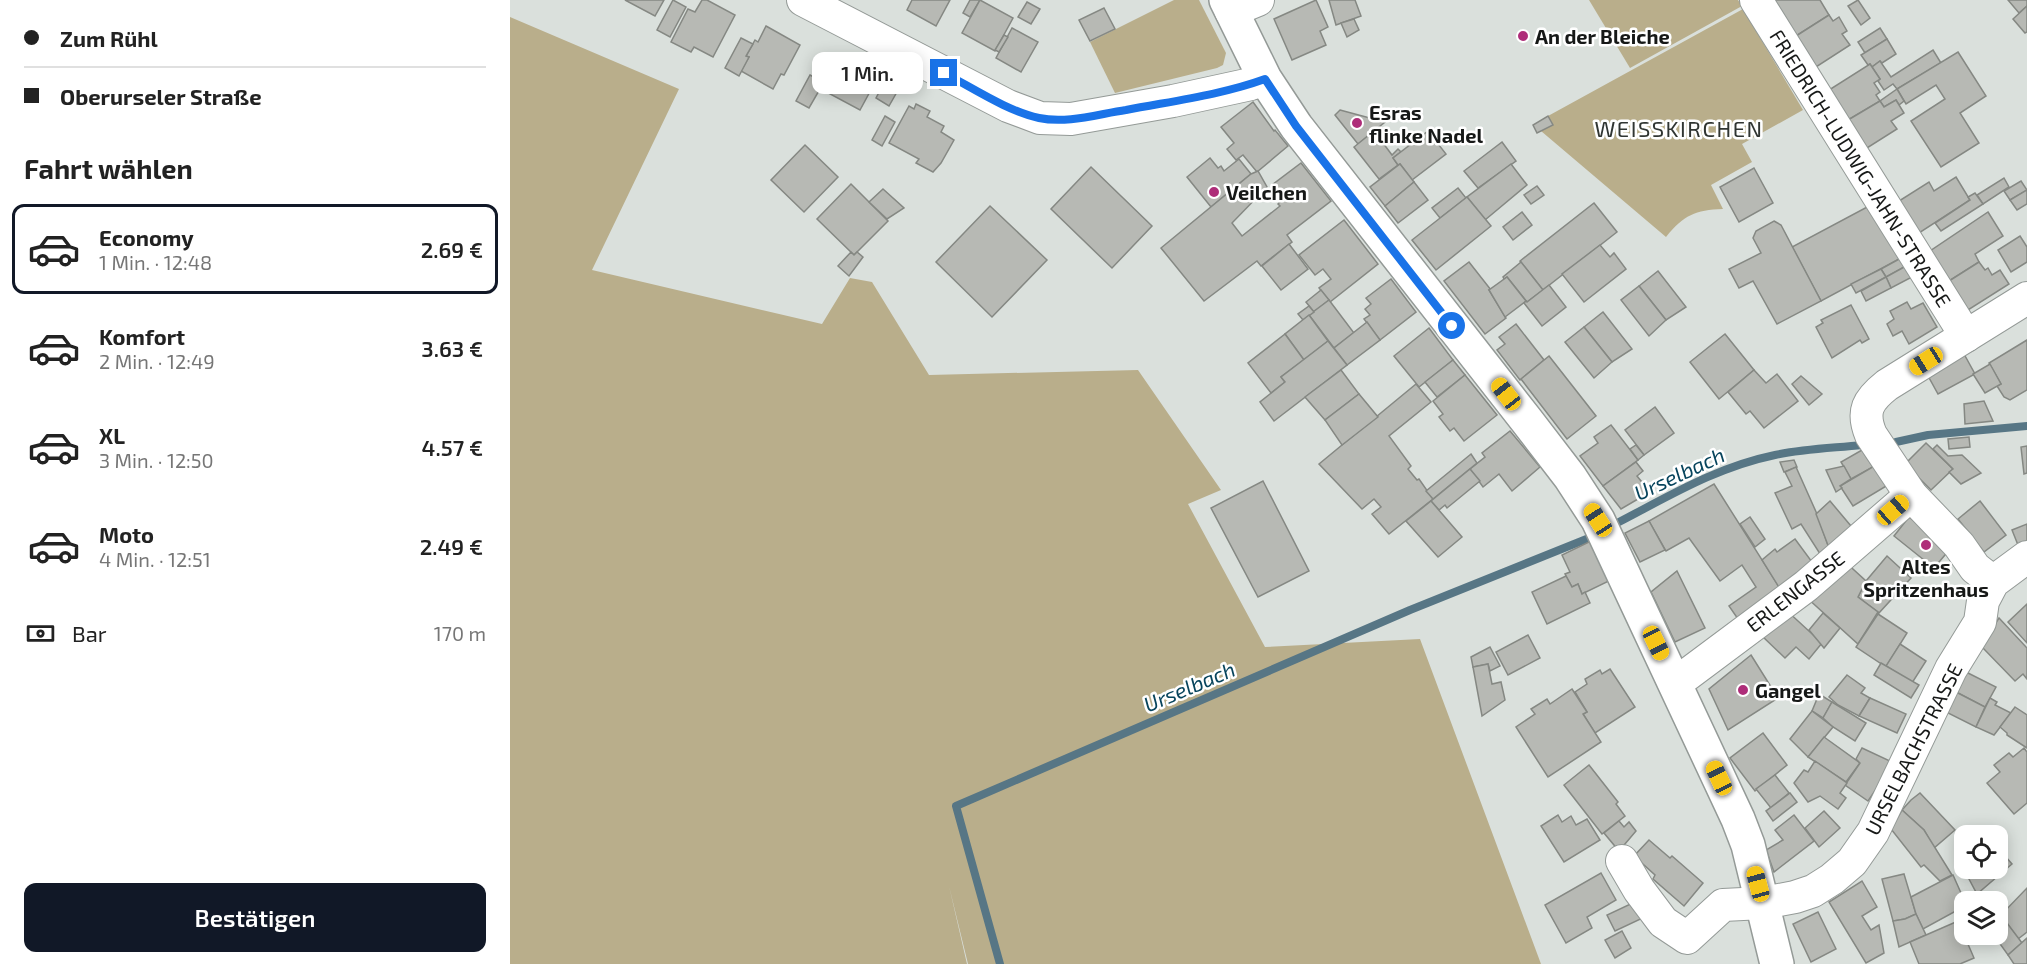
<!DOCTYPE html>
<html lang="de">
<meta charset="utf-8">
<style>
body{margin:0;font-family:"Exo 2",sans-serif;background:#f6f6f6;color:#222;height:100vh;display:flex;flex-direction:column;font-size:22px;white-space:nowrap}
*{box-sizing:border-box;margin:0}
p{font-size:20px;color:#767676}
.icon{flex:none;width:33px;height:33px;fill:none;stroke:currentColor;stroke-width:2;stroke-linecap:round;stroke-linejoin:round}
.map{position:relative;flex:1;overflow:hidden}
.sheet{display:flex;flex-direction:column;background:#fff;width:510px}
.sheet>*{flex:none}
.banner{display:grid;align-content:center;height:132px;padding:0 24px;background:#fff}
.fabs{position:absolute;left:1444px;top:825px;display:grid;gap:12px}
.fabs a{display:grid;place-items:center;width:54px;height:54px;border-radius:12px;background:#fff;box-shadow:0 3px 15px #0003;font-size:30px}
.end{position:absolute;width:27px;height:27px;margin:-14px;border:8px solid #1a73e8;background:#fff;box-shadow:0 0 0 3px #fff}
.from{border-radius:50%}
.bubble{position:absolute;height:42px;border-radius:12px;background:#fff;box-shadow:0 3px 15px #0003;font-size:20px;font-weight:600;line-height:42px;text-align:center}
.car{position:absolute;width:18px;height:36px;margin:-18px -9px;border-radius:8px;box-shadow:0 0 4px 2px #0007;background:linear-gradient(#f5c518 24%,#345 0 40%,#f5c518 0 76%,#345 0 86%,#f5c518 0)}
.banner b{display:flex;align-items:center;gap:21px;height:57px;font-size:22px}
.banner b+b{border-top:2px solid #e0e0e0}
.banner i{width:15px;height:15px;background:#222}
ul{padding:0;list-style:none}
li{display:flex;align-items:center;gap:18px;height:90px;margin:0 12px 9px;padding:0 12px;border:3px solid transparent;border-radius:12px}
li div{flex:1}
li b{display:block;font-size:22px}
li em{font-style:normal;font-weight:600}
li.selected{border-color:#111827}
li>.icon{width:54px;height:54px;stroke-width:1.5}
h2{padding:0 24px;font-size:27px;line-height:72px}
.pay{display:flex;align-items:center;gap:15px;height:66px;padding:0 24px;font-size:22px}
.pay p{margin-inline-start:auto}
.primary-button{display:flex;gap:12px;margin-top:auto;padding:12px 24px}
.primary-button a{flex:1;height:69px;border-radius:12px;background:#111827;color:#fff;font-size:24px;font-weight:600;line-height:69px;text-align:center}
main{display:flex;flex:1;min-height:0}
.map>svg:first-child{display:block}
</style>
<main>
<section class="sheet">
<div class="banner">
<b><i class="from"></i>Zum Rühl</b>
<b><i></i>Oberurseler Straße</b>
</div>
<h2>Fahrt wählen</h2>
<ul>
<li class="selected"><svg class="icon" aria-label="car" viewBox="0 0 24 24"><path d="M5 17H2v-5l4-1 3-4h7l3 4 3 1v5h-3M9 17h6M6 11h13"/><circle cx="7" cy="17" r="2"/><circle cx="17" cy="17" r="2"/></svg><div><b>Economy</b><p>1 Min. · 12:48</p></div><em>2.69 €</em></li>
<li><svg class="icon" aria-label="car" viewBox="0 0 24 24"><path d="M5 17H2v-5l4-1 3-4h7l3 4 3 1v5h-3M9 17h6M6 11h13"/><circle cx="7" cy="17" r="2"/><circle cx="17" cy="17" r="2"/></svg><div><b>Komfort</b><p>2 Min. · 12:49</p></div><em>3.63 €</em></li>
<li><svg class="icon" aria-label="car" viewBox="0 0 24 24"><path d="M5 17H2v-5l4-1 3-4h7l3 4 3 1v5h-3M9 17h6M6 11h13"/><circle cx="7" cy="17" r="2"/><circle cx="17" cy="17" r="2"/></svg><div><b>XL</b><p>3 Min. · 12:50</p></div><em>4.57 €</em></li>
<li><svg class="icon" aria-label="car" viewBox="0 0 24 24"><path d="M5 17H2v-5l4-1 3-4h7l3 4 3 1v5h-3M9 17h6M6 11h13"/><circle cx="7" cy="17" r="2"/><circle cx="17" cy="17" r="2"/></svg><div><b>Moto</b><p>4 Min. · 12:51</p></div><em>2.49 €</em></li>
</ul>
<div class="pay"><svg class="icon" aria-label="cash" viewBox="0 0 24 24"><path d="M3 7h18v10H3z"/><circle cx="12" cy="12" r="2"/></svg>Bar<p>170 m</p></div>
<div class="primary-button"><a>Bestätigen</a></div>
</section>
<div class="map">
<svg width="1517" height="964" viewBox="0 0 1517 964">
<rect width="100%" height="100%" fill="#dae0dc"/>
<!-- green -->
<g fill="#b9ae8b">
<polygon points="664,0 689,0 716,53 713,65 707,68 605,93 580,42"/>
<polygon points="1079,0 1228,0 1232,6 1120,68"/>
<path d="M1233 9 1293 110 1232 144 1242 162 1201 185 1213 209C1185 210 1174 215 1156 237L1031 131 1043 125 1038 116Z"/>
<polygon points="0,17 169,89 82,270 312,324 340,278 362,282 419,375 628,370 711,490 678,504 755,647 910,639 1031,964 458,964 439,886 457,964 0,964"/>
</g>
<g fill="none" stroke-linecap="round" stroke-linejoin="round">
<!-- stream -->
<g stroke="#577685" stroke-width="8">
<polyline points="1386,442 1418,435 1517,426"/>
<path d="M1109 522C1161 495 1207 467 1265 455 1293 449 1324 448 1352 445"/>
<polyline points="490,964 446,806 900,610 1079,538"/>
</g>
</g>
<!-- building -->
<g fill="#b7b9b4" stroke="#858883" stroke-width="1.5">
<polygon points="115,0 154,0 145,16"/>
<polygon points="163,0 176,7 160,37 147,30"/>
<polygon points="192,0 197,0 225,15 203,57 184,47 181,52 161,42 178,9 185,12"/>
<polygon points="402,0 440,0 426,26 397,10"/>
<polygon points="460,0 470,0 460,17 453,13"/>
<polygon points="470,0 503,18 485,51 452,33"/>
<polygon points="806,0 818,27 810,31 816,45 782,60 764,19"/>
<polygon points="819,0 845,0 851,16 826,25"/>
<polygon points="1263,0 1310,0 1319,15 1286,36"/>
<polygon points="1348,0 1360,18 1351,25 1338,6"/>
<polygon points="1498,0 1517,0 1517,6 1509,13"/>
<polygon points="517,2 530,9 521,24 508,17"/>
<polygon points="1517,6 1517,32 1515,33 1503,19"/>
<polygon points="594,8 605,29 580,41 569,20"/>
<polygon points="1319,15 1323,21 1329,17 1337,31 1332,34 1340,45 1306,67 1286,36"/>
<polygon points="844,19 849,30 837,37 831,23"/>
<polygon points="256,26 290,45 274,75 271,74 263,89 231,71 239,57 236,56 245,40 248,42"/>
<polygon points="502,28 528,42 511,72 486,58"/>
<polygon points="1370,28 1377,39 1355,53 1348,42"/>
<polygon points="494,35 498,37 489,52 485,50"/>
<polygon points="231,38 243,44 236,56 239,57 229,76 215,68"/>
<polygon points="1377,39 1386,54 1372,63 1370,61 1362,67 1360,64 1358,65 1351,55"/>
<polygon points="1423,50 1431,63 1387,89 1383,84 1374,90 1368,81 1370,79 1362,67 1370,61 1381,77"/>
<polygon points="1448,52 1476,96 1450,113 1469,143 1431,167 1401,121 1435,99 1426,85 1396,104 1387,89"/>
<polygon points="322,59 353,76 351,80 363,86 350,110 307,87"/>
<polygon points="1360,64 1370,79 1364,83 1370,92 1366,95 1370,101 1338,120 1319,90"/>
<polygon points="382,68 396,76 379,106 366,98"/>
<polygon points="300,75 311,81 307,87 310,89 299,108 286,101"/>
<polygon points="1387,89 1394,101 1389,105 1386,100 1374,107 1370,101"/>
<polygon points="1386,100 1394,113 1381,121 1387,129 1357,148 1338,120 1370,101 1374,107"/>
<polygon points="743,102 764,131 765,130 778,146 747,172 733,155 726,160 717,149 724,143 711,127"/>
<polygon points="406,104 420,111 417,117 434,126 431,132 444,140 431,163 423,172 406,163 409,159 379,143 399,106 404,109"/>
<polygon points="830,110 875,122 848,144 825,115"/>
<polygon points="375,116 385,122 372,146 362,140"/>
<polygon points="1038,116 1043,125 1027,133 1023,125"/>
<polygon points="864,131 882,155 888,149 891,152 883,158 888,165 869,179 844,147"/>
<polygon points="918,131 936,154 902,180 890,164 888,165 883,158"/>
<polygon points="992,142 1006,161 968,188 954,171"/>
<polygon points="295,145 328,177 294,212 261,180"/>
<polygon points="700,158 708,168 711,166 714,171 729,159 741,174 701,207 677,177"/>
<polygon points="791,163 821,201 777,235 782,242 751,266 747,261 694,301 651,248 741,174 748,171 757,187 722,223 732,236 770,206 768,204 773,199 762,185"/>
<polygon points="890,164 904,182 875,206 860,187"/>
<polygon points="1001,164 1017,185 975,220 957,197"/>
<polygon points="581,167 642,226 602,268 541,209"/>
<polygon points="1244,168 1263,203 1229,222 1210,187"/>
<polygon points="1446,177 1460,200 1409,233 1389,201 1419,182 1424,191"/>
<polygon points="1494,178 1499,187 1473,204 1467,195"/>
<polygon points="1511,181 1517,190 1500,200 1494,191"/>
<polygon points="904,182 918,200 888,223 875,206"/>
<polygon points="341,184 378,221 344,255 307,219"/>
<polygon points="1027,186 1034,195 1021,204 1014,195"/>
<polygon points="948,188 956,198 930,218 922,208"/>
<polygon points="373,189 394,208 377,219 359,202"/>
<polygon points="1517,190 1517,204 1507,210 1500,200"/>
<polygon points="1465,193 1473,204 1431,231 1425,223 1460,200 1458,197"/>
<polygon points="957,197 981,226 926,270 902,240"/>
<polygon points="1084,203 1107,232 1033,290 1010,261"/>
<polygon points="480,206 537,260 482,317 426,262"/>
<polygon points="1359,206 1391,258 1311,301 1282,247"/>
<polygon points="1012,212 1022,225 1003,240 993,227"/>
<polygon points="1478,212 1493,236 1465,254 1469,262 1439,281 1420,251"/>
<polygon points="834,220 868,264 820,302 809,288 821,279 813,269 805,275 789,255"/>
<polygon points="1264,221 1271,225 1311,301 1267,324 1243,281 1229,288 1219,269 1251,253 1243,238 1246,231"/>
<polygon points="1510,236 1517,247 1517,262 1501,272 1488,250"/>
<polygon points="779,244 798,269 771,290 752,266"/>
<polygon points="1090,245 1100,257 1104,253 1116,269 1074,302 1052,274"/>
<polygon points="341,252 344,255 347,252 353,257 339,276 328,266"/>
<polygon points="1391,258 1396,266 1376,277 1371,269"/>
<polygon points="959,262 981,290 979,290 996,318 975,334 934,281"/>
<polygon points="1011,262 1033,290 1017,302 997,277 994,279 993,277"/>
<polygon points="1469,262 1475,270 1478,268 1482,275 1490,270 1499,284 1458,310 1439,281"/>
<polygon points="1396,266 1402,277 1381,288 1376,277"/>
<polygon points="1371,269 1376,277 1346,293 1341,284"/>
<polygon points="1148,271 1176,307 1156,320 1129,286"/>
<polygon points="997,277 1016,301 995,317 979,290"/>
<polygon points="1376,277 1381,288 1356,301 1351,291"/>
<polygon points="881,279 906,312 870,340 854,319 860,315 855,309 861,304 856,298"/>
<polygon points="1039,285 1056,307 1032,326 1014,303 1016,301 1017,302"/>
<polygon points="1129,286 1156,320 1139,336 1111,300"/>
<polygon points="811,290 819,300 804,312 796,302"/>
<polygon points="819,300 844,333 824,348 799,315"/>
<polygon points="1397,302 1401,309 1413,303 1427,327 1399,344 1392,331 1383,336 1377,324 1384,319 1380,311"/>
<polygon points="1341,305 1359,339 1352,343 1350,340 1322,358 1306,327 1313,323 1311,320"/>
<polygon points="799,306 804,312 793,320 788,314"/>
<polygon points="1093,312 1122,349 1102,362 1074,327"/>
<polygon points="799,315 818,341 794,360 775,334"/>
<polygon points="857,322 870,340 837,365 824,348"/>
<polygon points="1006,324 1034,360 1010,380 987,350 995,344 989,337"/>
<polygon points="1074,327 1102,362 1084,378 1055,342"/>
<polygon points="919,328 943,360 909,387 884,356"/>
<polygon points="775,334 794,360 771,377 775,382 761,393 738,363"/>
<polygon points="1215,334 1244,370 1209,399 1180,362"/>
<polygon points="1517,340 1517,390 1500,400 1494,397 1487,386 1491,384 1479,363"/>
<polygon points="818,341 837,365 764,421 750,402 775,382 771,377"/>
<polygon points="1454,354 1465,374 1428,394 1417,374"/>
<polygon points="1039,356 1086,416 1057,439 1011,379"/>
<polygon points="943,360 955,375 927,397 915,382"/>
<polygon points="1480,364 1491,384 1475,393 1463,374"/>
<polygon points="831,370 849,394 815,420 795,397"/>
<polygon points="1244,370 1256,383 1267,374 1288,401 1254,428 1240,411 1236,414 1218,392"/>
<polygon points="955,375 987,415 954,441 944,428 940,431 929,417 933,414 923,401"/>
<polygon points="1291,376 1312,394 1299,405 1282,384"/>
<polygon points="906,384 921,402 879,436 901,466 898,469 907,480 909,479 923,499 879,534 862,514 871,507 864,499 852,509 809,464"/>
<polygon points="849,394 868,417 832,445 815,420"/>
<polygon points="1474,401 1483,421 1455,424 1454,404"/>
<polygon points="1145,407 1164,433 1134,455 1115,430"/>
<polygon points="1101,425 1128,460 1093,486 1070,456 1088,443 1084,437"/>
<polygon points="1000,431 1030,467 1002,491 989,474 973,487 960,469 975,457 972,453"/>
<polygon points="1459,437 1460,447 1439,449 1438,439"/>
<polygon points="1416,443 1443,469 1421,490 1395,464"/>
<polygon points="1126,445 1134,455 1128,460 1120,449"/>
<polygon points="1427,445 1438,456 1452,455 1471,473 1451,484 1439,472 1443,469 1423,449"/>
<polygon points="1517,446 1517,473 1514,474 1511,447"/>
<polygon points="1352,450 1363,467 1341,479 1331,462"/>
<polygon points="961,454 967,463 923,499 916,491"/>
<polygon points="1284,460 1287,467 1274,472 1270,462"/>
<polygon points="1126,462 1133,471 1127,476 1140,492 1111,509 1093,486"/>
<polygon points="1366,465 1378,485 1343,506 1330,486"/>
<polygon points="1334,466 1341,479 1330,486 1332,488 1326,492 1316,470"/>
<polygon points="1286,467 1307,514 1320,551 1312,557 1291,524 1282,529 1265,493 1282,486 1275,472"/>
<polygon points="960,469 970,481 937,508 935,505 929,510 921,501"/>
<polygon points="753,481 799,571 748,597 701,508"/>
<polygon points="1204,484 1271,590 1230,622 1219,606 1246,587 1232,565 1210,581 1179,538 1156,551 1139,521"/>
<polygon points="921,501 952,537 928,557 896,521"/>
<polygon points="1320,501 1346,532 1321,553 1306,514"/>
<polygon points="1470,501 1496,535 1474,552 1448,519"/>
<polygon points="1240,517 1255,539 1245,547 1230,524"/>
<polygon points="1399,517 1440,549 1424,568 1384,536"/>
<polygon points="1139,521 1155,550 1130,562 1115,533"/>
<polygon points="1517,524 1517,541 1508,545 1502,530"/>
<polygon points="1085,539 1103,579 1072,594 1068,584 1062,587 1055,574 1060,572 1052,555"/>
<polygon points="1285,539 1305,566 1272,592 1252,560 1265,549 1267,552"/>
<polygon points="1377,556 1401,578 1368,614 1368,612 1348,597 1356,581"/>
<polygon points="1332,559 1356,581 1348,597 1368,612 1348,644 1296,597"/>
<polygon points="1167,571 1195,628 1165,642 1141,592"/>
<polygon points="1056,576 1062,587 1068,584 1072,594 1075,592 1080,603 1037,624 1022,592"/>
<polygon points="1517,604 1517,643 1498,622"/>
<polygon points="1276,610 1312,643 1299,659 1286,647 1275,658 1252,636"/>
<polygon points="1313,613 1330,628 1314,648 1299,630"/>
<polygon points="1368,614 1397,633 1376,667 1346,647"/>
<polygon points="1489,618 1517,648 1517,679 1513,674 1505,681 1471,646"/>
<polygon points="1018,635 1030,658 998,675 986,652"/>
<polygon points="1390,644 1416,661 1402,683 1376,666"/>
<polygon points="980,647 990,666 980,671 978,664 963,667 961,657"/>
<polygon points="1241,655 1268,698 1218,730 1199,689"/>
<polygon points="1371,663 1409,685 1401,698 1364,675"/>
<polygon points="978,664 982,684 991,682 995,700 972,716 963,667"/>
<polygon points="1100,669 1125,707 1085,733 1073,714 1077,712 1065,692 1077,684 1075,679 1090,670 1092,674"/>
<polygon points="1456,672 1486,687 1475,707 1446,692"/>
<polygon points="1337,675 1355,688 1351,693 1360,698 1349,716 1328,705 1319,697"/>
<polygon points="1062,689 1077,712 1073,714 1091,742 1038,777 1006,727 1025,714 1021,709 1037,699 1040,704"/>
<polygon points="1446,692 1475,707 1466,727 1436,712"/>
<polygon points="1309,694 1322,702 1313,718 1302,711"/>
<polygon points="1360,698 1396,714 1387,733 1349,716"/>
<polygon points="1480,698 1487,702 1485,705 1501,713 1484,735 1466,727"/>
<polygon points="1322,702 1356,723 1345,741 1323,727 1313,718"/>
<polygon points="1505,707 1517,715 1517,748 1497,735 1497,733 1490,727"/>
<polygon points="1302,711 1323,727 1298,757 1280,739"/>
<polygon points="1253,733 1277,765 1245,791 1220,758"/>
<polygon points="1314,737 1350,763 1336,782 1298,757"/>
<polygon points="1352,748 1380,761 1369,785 1358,801 1335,785 1350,763 1346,759"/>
<polygon points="1514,748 1517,752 1517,803 1504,814 1477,783 1490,772 1484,765 1499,753 1503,757"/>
<polygon points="1305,761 1337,783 1330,793 1336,798 1328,809 1310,796 1298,802 1284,783 1294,770 1298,772"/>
<polygon points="1079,765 1108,802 1106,804 1115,816 1092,834 1054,785"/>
<polygon points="1265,775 1279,793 1261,808 1246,789"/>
<polygon points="1280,793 1287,802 1263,821 1256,811"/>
<polygon points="1410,793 1445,830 1424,848 1414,830 1392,810 1401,800"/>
<polygon points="1392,810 1414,830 1442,875 1430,881 1414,865 1411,867 1381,829"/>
<polygon points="1314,811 1330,828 1309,847 1295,828"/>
<polygon points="1048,815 1052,822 1061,816 1066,825 1077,819 1090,840 1054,862 1031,826"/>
<polygon points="1284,815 1304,841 1264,872 1256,850 1273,840 1265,830"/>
<polygon points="1109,821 1114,827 1119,822 1126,831 1109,851 1094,833"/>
<polygon points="1139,840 1160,858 1162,856 1193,883 1174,906 1143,879 1145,875 1124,856"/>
<polygon points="1488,848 1502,864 1467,894 1451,864 1455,861 1455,868 1488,868"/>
<polygon points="1091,873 1106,900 1077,917 1082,928 1056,943 1035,905"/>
<polygon points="1394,874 1406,914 1395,919 1383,921 1372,879"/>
<polygon points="1443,875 1455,902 1455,906 1413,929 1406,914 1401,897"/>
<polygon points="1352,881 1367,907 1352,916 1361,930 1369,925 1374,953 1356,963 1319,902"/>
<polygon points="1517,888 1517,932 1508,939 1491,915"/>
<polygon points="1129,900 1137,916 1105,931 1097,915"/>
<polygon points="1308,912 1326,949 1301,962 1283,924"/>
<polygon points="1406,914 1416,935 1389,947 1383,921 1395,919"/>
<polygon points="1491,915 1512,943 1498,955 1483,934 1488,934 1488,919"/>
<polygon points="1448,921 1464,958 1450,964 1409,964 1400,942"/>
<polygon points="1112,931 1121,948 1105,958 1095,940"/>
<polygon points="1517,938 1517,964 1504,964 1498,955"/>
</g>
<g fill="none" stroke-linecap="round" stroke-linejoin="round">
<defs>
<g id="street">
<polyline points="293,0 498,106 530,118 561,119 663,101 741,84 755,79"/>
<polyline points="1246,0 1456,336"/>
<polyline points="721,11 748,0"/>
<path d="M1483 582 1465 568 1449 545 1401 495 1361 435C1351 411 1358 400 1377 385L1517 298"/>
<polyline points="1166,683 1296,586 1401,495"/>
<polyline points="1112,861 1129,890 1153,922 1177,938 1213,905 1253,903 1285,897 1303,891 1322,879 1342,862 1363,832 1441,669 1470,622 1473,601 1483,582 1517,557"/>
</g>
<polyline id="secondary" points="716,0 755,79 786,126 1017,421 1060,477 1088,520 1228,819 1238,845 1267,964"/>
</defs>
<!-- street casing -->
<use href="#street" stroke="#949a97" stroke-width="34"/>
<!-- secondary casing -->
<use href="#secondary" stroke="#949a97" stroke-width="36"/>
<!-- street -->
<use href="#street" stroke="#fff" stroke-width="32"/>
<!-- secondary -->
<use href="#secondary" stroke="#fff" stroke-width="33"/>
</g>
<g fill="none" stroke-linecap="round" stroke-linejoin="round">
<!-- route -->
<path stroke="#1a73e8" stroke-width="8" d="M434 73C463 88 497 111 529 118 557 124 588 114 616 110 662 101 711 95 755 79L786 126 942 326"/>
</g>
<!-- markers -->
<g fill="#ae2d79" stroke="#fff" stroke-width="2">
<circle cx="1013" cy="36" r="6"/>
<circle cx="847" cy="123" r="6"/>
<circle cx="704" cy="192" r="6"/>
<circle cx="1416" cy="545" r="6"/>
<circle cx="1233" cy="690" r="6"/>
</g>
<g text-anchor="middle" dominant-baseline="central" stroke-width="5" stroke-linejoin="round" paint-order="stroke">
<!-- poi labels -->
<g font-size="20" font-weight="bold" fill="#161817" stroke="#fff" text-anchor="start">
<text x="1025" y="36">An der Bleiche</text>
<text x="859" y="112">Esras<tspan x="859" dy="23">flinke Nadel</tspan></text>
<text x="716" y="192">Veilchen</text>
<text x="1416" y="566" text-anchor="middle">Altes<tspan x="1416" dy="23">Spritzenhaus</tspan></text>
<text x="1245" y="690">Gangel</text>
</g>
<!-- street labels -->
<g font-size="20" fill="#161817" stroke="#fff">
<text transform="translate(1351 168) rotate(58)">FRIEDRICH-LUDWIG-JAHN-STRASSE</text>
<text transform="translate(1285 591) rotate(-38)">ERLENGASSE</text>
<text transform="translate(1403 749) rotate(-63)">URSELBACHSTRASSE</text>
</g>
<!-- water labels -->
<g font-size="21" font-style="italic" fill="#07445c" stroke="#fff">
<text transform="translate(1169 473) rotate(-25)">Urselbach</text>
<text transform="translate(679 686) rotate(-23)">Urselbach</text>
</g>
<!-- quarter labels -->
<g font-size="22" letter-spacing="1.5" fill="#303532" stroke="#fff">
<text x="1169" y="128">WEISSKIRCHEN</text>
</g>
</g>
</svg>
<div class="fabs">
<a><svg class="icon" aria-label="locate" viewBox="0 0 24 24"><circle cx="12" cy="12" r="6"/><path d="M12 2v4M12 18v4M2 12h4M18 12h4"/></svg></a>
<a><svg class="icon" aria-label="layers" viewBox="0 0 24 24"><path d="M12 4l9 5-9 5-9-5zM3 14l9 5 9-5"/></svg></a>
</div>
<i class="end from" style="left:942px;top:326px"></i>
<i class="end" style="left:434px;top:73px"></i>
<div class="bubble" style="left:302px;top:52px;width:111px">1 Min.</div>
<i class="car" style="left:1416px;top:361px;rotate:238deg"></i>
<i class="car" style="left:996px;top:394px;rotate:322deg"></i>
<i class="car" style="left:1383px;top:510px;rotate:49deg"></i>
<i class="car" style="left:1088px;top:520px;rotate:327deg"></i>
<i class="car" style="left:1146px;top:643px;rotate:154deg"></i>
<i class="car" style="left:1209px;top:778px;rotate:335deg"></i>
<i class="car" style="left:1248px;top:884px;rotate:345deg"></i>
</div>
</main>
